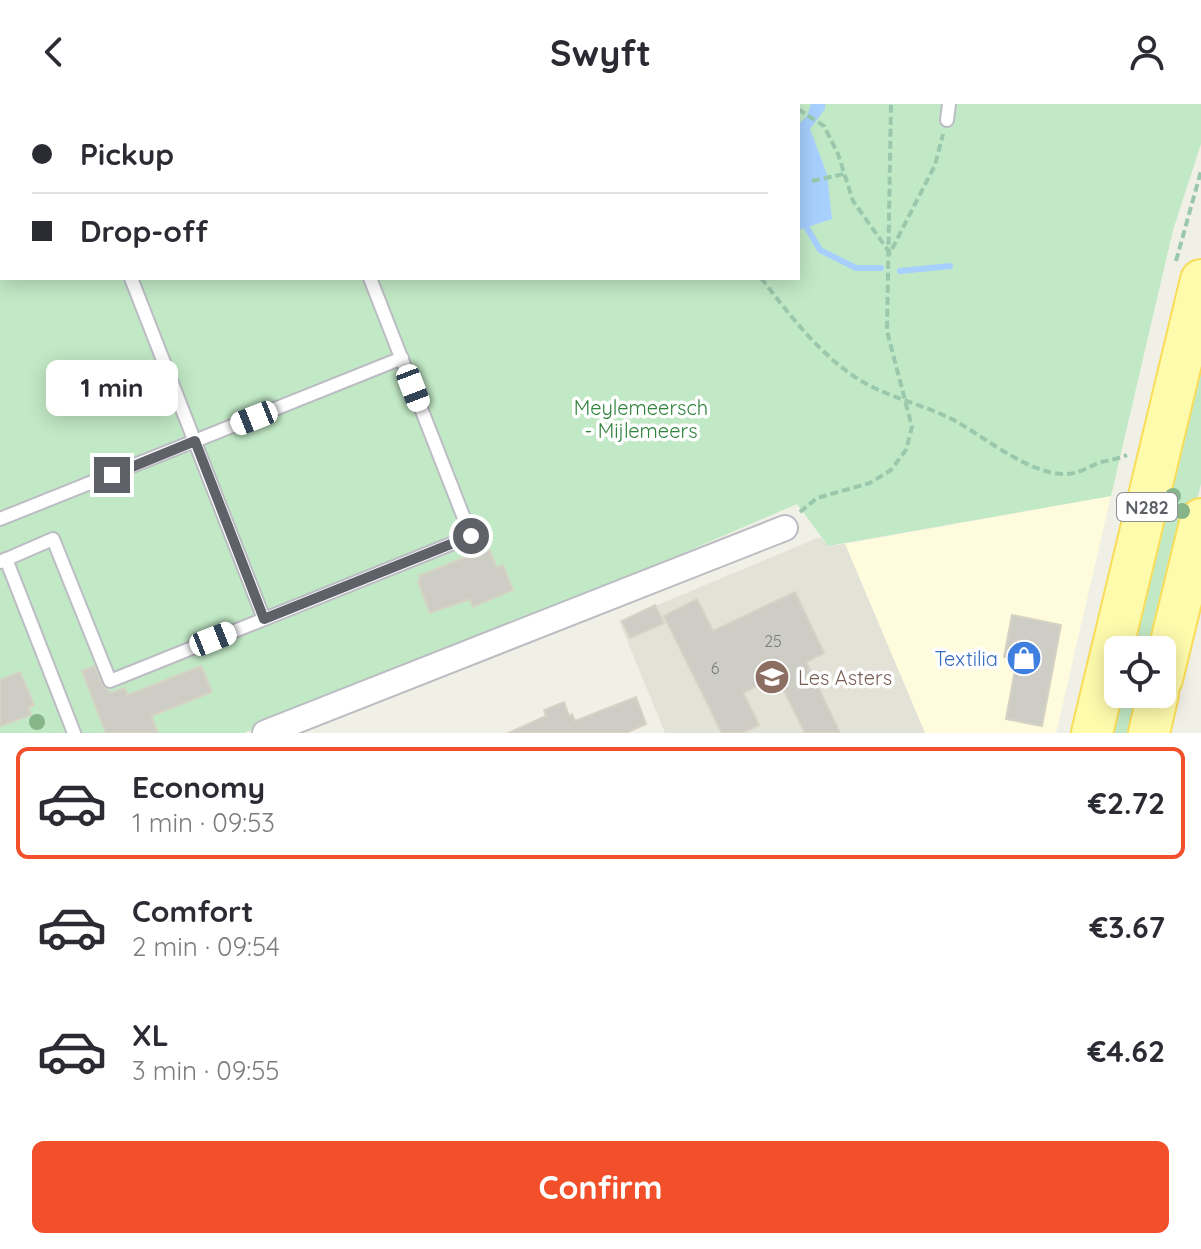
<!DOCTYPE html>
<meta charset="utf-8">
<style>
body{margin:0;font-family:Quicksand,sans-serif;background:#f2f2f3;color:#2b2b33;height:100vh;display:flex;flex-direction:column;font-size:30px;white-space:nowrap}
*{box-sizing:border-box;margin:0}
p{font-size:26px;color:#7c7c81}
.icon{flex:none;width:44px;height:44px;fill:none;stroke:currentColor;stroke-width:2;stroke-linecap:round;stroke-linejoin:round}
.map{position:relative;height:629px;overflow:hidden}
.sheet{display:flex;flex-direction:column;background:#fff;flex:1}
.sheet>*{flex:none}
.guide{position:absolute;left:0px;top:0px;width:800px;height:176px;box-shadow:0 4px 20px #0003;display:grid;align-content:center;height:176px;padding:0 32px;background:#fff}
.buttons{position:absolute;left:1104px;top:532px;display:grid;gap:16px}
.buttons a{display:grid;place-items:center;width:72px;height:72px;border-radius:12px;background:#fff;box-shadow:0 4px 20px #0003;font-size:40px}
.end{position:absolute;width:36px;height:36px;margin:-18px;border:10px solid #5e6168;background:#fff;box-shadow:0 0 0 4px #fff}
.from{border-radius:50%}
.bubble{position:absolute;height:56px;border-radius:12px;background:#fff;box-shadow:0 4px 20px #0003;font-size:26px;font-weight:800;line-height:56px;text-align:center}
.car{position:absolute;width:24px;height:48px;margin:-24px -12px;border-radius:10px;box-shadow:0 0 6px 2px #0007;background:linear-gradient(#fff 24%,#345 0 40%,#fff 0 76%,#345 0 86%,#fff 0)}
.guide b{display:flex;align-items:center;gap:28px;height:76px;font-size:30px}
.guide b+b{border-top:2px solid #e1e1e2}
.guide i{width:20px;height:20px;background:#2b2b33}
ul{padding:14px 0 0;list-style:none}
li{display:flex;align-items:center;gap:24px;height:112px;margin:0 16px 12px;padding:0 16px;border:4px solid transparent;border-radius:12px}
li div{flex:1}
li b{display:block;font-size:30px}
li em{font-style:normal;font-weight:800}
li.current{border-color:#f2502b}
li>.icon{width:72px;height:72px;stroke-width:1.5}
.cta{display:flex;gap:16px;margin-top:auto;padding:16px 32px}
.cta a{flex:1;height:92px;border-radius:12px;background:#f2502b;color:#fff;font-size:32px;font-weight:800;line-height:92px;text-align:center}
header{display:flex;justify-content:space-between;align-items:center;height:104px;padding:0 32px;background:#fff;font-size:36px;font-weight:800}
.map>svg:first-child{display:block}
</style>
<header><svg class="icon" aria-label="back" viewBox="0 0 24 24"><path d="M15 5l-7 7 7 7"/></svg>Swyft<svg class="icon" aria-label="person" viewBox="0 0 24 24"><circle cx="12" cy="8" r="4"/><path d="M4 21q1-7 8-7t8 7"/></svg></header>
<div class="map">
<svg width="1201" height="629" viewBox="0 0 1201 629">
<rect width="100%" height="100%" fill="#f1f0e7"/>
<!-- commercial -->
<polygon fill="#fffbdd" points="1111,392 1056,629 925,629 845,440"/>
<!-- education -->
<polygon fill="#e3e2d7" points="820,433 829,442 845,440 925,629 665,629 619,517"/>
<!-- green -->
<g fill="#c2e9c6" fill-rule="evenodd">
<path d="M0 0H1201V40L1173 126 1111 392 828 442 797 400 561 502 244 629H0ZM2 2H798V174H2Z"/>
<polygon points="1201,220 1201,380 1161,546 1124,546"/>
<polygon points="1118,590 1151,590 1141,629 1104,629"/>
</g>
<!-- water -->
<polygon fill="#a8d0ff" points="811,0 825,0 825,5 810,25 827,70 832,115 798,126 798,21 807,12"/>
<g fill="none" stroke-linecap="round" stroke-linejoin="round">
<!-- stream -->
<g stroke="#a8d0ff" stroke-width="6">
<polyline points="616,0 616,2"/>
<polyline points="807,124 820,146 856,164 881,164"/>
<polyline points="900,167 950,162"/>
</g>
</g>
<!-- building -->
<g fill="#cecdc5" stroke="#d6d2c4" stroke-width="2">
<polygon points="487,441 497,464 503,461 513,486 473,503 470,495 430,509 418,477 421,476 419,472 471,451 470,448"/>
<polygon points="795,488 824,549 806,558 840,629 805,629 777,572 743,589 759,621 742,629 722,629 664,512 697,495 713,527"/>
<polygon points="655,501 664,519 630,534 622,517"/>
<polygon points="1012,511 1061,521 1042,622 1006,615 1017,555 1004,553"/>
<polygon points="94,562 102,580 110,589 125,584 128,591 201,562 212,588 151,612 158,629 106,629 82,567"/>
<polygon points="20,568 34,601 28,604 31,611 0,622 0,576"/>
<polygon points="636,593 646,620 626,629 508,629 546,612 544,606 564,598 569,612 572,610 575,617"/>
</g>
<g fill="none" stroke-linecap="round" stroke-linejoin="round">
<defs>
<g id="lane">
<polyline points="63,0 64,2"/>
<polyline points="302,0 303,2"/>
<polyline points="947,16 949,0"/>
<polyline points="131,174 264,515"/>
<polyline points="0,415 402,254"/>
<polyline points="6,455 74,629"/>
<polyline points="0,458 53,435 110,577 471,432 370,174"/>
</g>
<polyline id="street" points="265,629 785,424"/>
<g id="primary">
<polyline points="1162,575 1201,415"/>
<polyline points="1092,629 1201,176"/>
<polyline points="1149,629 1158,590"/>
</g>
</defs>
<!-- lane casing -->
<use href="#lane" stroke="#bbbdc3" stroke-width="16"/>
<!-- street casing -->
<use href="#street" stroke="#bbbdc3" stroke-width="28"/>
<!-- primary casing -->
<use href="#primary" stroke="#f9dd58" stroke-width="44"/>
<!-- path -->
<g stroke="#9ac8ac" stroke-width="4" stroke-dasharray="8 4" stroke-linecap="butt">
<polyline points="631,0 632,2"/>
<polyline points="643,0 647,2"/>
<polyline points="790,0 793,2"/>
<polyline points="696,2 735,0"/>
<polyline points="798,5 824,22 838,50 853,97 890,149 935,61 943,30"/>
<polyline points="812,77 844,70"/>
<polyline points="1176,157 1201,67"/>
<path d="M761 174C790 211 818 249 858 275 890 295 928 301 959 319 988 336 1029 369 1063 370 1076 371 1087 364 1098 359 1108 356 1118 355 1127 351"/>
<polyline points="800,408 817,394 870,379 891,366 906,346 912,323 887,227 891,0"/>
</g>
<!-- lane -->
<use href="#lane" stroke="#fff" stroke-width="12"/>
<!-- street -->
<use href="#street" stroke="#fff" stroke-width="24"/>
<!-- primary -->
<use href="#primary" stroke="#fffbad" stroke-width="40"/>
</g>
<!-- trees -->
<g fill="#87b58a">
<circle cx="1173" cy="392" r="8"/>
<circle cx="1182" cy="407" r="8"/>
<circle cx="37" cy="618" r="8"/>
</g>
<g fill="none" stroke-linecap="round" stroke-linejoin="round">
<!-- route -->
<polyline stroke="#5e6168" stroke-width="10" points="112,371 195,337 264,515 471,432"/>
</g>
<!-- icons -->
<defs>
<symbol id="shop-disc" viewBox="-11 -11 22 22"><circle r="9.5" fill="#3f7fe0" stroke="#fff"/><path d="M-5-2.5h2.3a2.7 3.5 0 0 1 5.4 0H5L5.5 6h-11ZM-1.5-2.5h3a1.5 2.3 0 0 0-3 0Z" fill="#fff"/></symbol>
<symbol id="school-disc" viewBox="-11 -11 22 22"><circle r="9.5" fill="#8d6e63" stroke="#fff"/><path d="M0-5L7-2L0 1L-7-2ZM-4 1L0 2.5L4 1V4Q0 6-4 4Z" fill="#fff"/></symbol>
</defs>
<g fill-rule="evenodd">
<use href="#shop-disc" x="1004" y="534" width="40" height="40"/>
<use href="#school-disc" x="752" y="553" width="40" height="40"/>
</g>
<g text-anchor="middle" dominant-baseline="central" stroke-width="7" stroke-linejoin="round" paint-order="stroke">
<!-- number labels -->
<g font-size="16" fill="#7a7c7f">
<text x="773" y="537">25</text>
<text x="715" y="564">6</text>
</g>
<!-- shield labels -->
<rect fill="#fff" stroke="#8e9095" stroke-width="2" x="1117" y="389" width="60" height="28" rx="6"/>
<g font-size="18" font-weight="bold" fill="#5e6168">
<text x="1147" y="403">N282</text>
</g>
<!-- park labels -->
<g font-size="20" fill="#30843d" stroke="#fff">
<text x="641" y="303">Meylemeersch<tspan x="641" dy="23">- Mijlemeers</tspan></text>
</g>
<!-- shop labels -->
<g font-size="20" fill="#366cbe" stroke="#fff" text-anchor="end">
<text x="998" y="554">Textilia</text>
</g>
<!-- education labels -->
<g font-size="20" fill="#785e54" stroke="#fff" text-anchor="start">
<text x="798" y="573">Les Asters</text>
</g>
</g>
</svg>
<div class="buttons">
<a><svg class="icon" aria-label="locate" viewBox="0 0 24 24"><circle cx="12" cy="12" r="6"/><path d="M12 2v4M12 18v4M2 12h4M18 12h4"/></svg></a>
</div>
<i class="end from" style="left:471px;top:432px"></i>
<i class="end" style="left:112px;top:371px"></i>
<div class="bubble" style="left:46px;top:256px;width:132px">1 min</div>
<i class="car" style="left:413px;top:284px;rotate:159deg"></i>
<i class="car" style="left:254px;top:314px;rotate:248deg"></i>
<i class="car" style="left:213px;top:535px;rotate:68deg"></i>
<div class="guide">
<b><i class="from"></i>Pickup</b>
<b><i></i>Drop-off</b>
</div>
</div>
<section class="sheet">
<ul>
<li class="current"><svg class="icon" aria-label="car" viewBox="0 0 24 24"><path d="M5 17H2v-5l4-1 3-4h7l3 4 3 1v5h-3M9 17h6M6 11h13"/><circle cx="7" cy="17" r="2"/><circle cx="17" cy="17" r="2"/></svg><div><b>Economy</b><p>1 min · 09:53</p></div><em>€2.72</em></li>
<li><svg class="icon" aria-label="car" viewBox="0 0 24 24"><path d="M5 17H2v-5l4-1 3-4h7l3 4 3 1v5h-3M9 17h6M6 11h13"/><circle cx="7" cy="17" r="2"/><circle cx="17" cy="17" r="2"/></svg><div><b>Comfort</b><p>2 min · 09:54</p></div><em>€3.67</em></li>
<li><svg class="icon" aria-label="car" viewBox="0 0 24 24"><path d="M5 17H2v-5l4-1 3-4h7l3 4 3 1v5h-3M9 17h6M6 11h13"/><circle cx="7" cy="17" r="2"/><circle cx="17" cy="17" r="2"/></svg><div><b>XL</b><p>3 min · 09:55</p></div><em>€4.62</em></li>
</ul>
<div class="cta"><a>Confirm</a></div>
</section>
